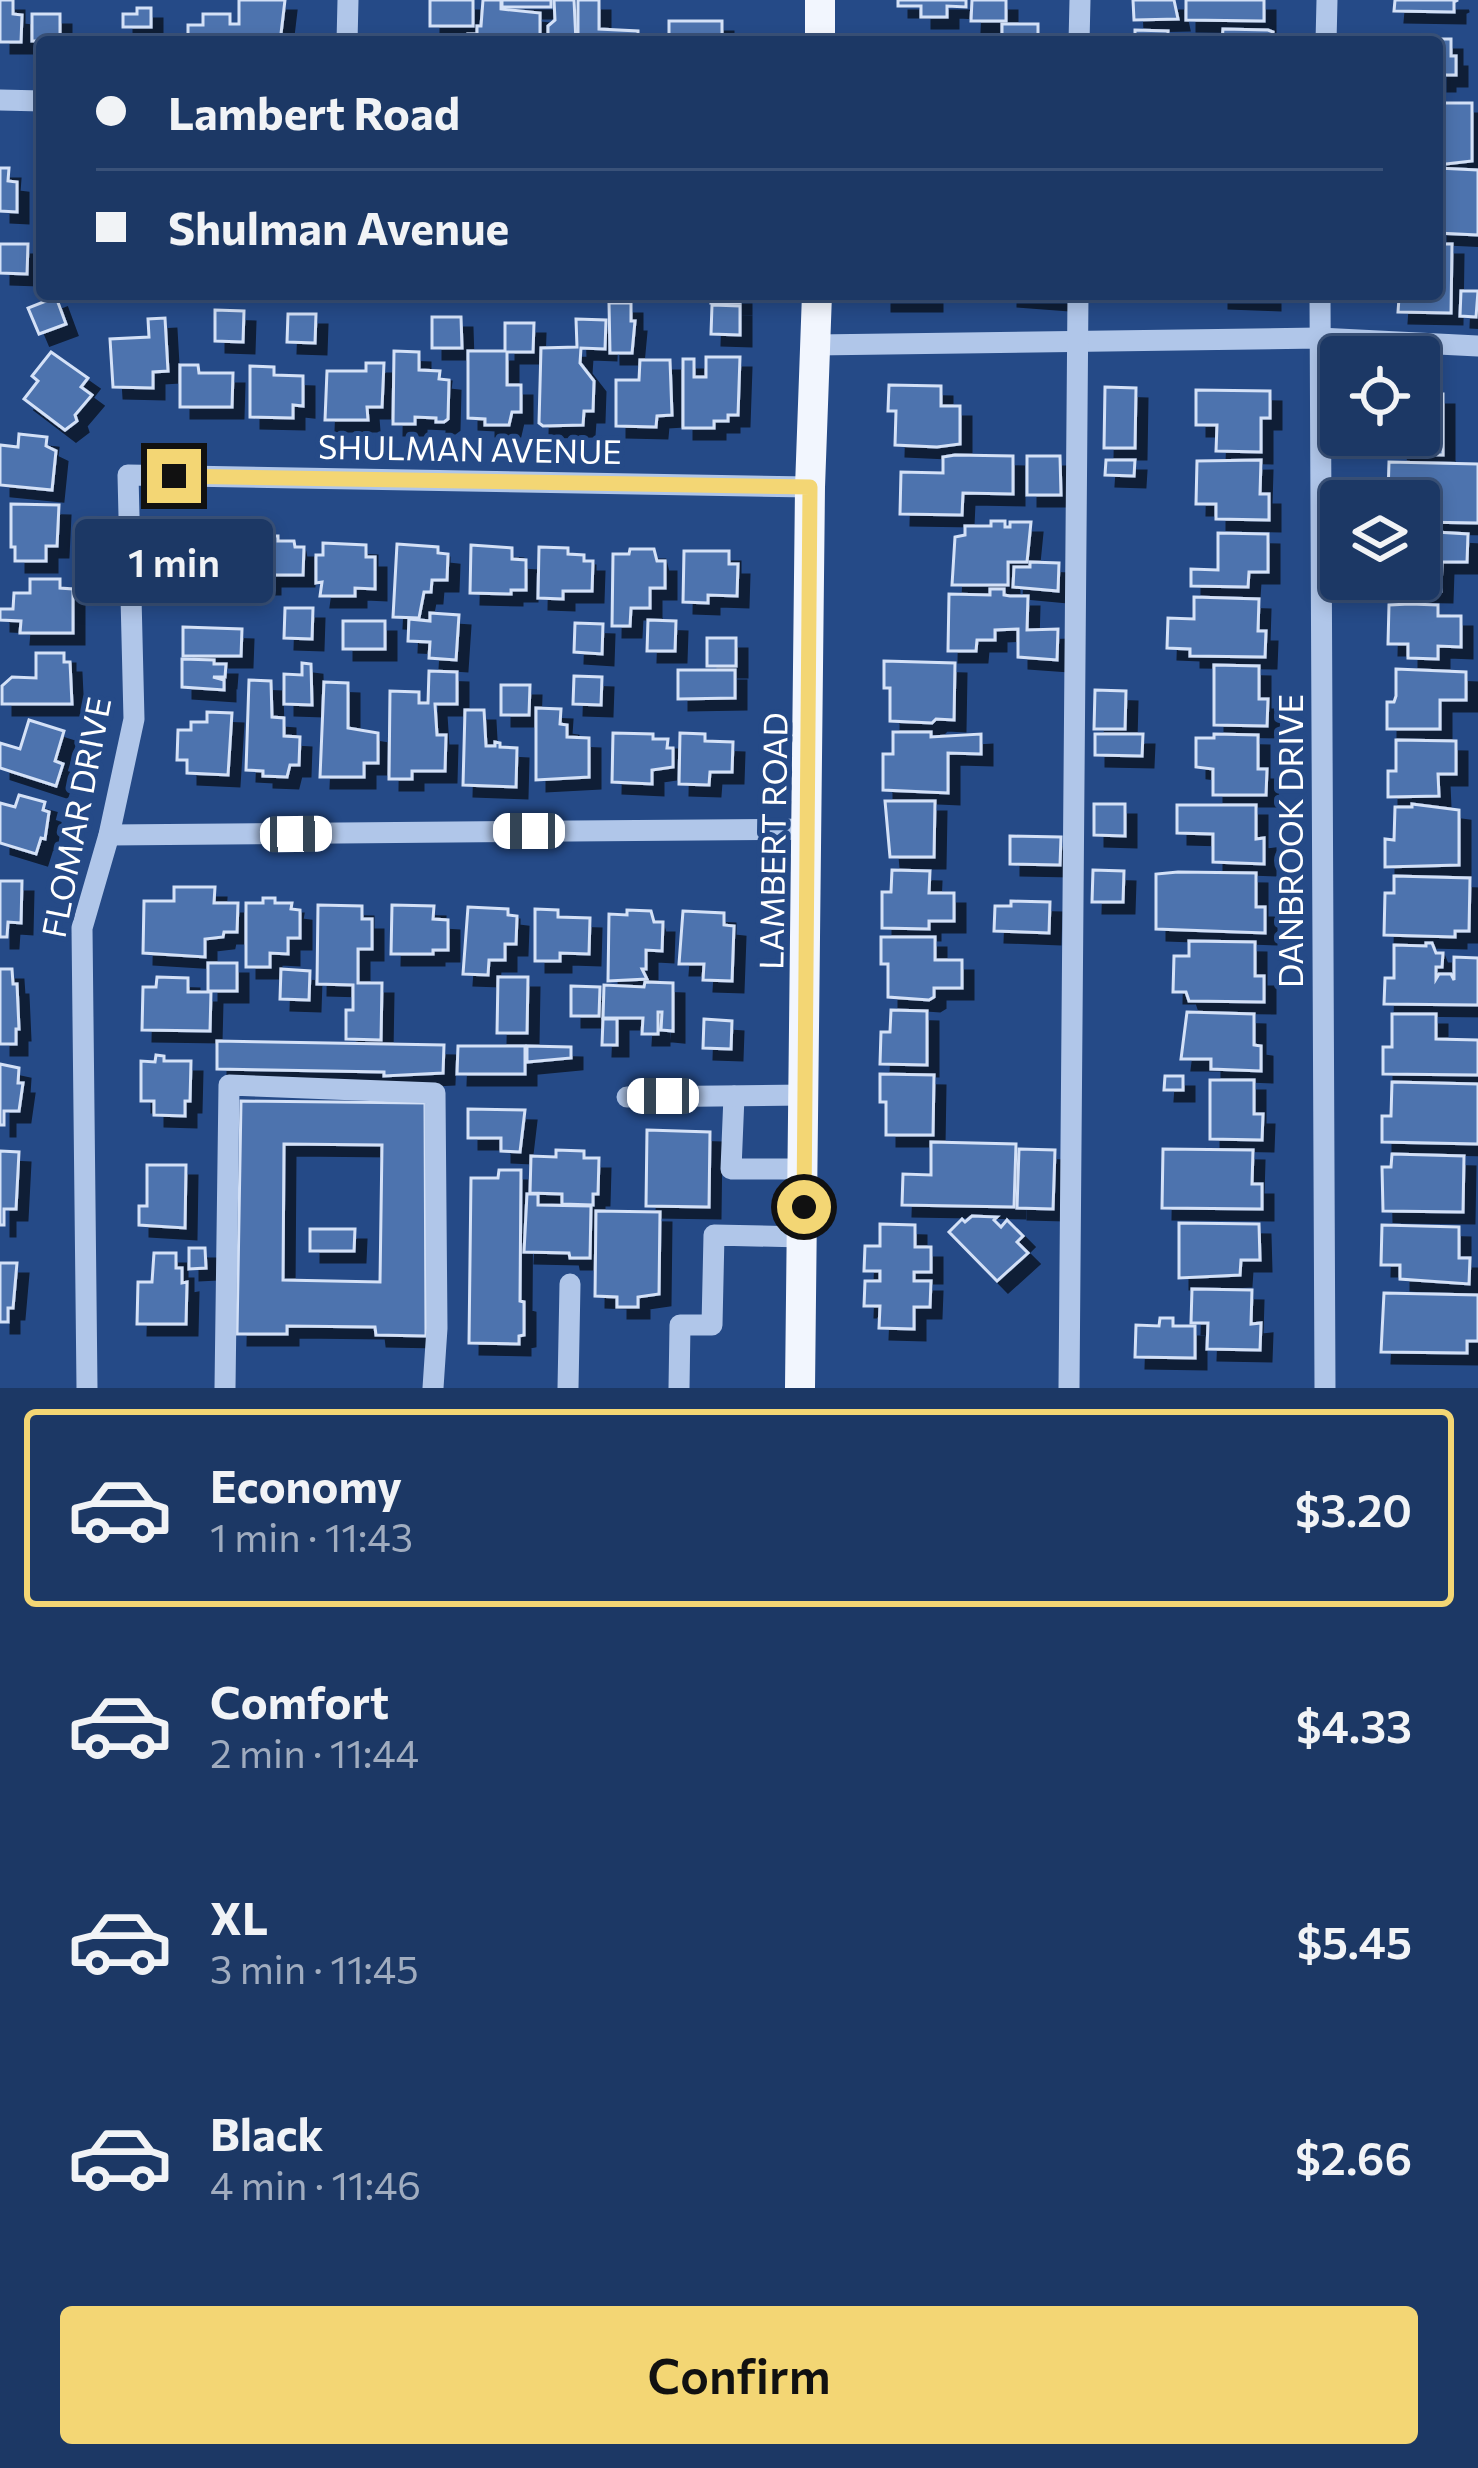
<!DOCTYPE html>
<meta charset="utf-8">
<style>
body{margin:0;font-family:Commissioner,sans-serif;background:#253f6b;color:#f1f3f6;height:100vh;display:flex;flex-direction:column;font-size:45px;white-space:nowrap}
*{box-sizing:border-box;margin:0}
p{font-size:39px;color:#a0acbf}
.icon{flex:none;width:66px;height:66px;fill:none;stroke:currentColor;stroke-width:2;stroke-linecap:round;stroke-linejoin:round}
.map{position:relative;height:1388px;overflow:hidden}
.side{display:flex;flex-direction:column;background:#1c3865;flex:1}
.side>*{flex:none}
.top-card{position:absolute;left:36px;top:36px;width:1407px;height:264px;border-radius:12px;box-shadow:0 6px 18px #0003,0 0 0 3px #3a5279;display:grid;align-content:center;height:264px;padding:0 60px;background:#1c3865}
.tools{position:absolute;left:1320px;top:336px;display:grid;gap:24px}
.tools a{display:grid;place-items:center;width:120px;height:120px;border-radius:12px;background:#1c3865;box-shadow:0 6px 18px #0003,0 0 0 3px #3a5279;font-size:60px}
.end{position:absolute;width:54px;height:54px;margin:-27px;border:15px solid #f3d674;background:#111;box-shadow:0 0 0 6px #111}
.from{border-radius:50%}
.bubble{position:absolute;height:84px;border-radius:12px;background:#1c3865;box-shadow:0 6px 18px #0003,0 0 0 3px #3a5279;font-size:39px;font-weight:600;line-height:84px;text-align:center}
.car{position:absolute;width:36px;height:72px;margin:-36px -18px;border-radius:15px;box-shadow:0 0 9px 3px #0007;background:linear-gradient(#fff 24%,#345 0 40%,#fff 0 76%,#345 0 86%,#fff 0)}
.top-card b{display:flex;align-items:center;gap:42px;height:114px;font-size:45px}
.top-card b+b{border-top:3px solid #3a5279}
.top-card i{width:30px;height:30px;background:#f1f3f6}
ul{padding:21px 0 0;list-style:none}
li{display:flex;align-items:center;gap:36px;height:198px;margin:0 24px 18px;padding:0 36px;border:6px solid transparent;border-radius:12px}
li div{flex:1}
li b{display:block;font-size:45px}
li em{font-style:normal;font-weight:600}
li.on{border-color:#f3d674}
li>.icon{width:108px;height:108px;stroke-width:1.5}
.button{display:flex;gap:24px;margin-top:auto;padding:24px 60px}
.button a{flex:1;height:138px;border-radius:12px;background:#f3d674;color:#111;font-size:48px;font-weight:600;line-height:138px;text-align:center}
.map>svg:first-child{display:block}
</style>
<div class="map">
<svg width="1478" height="1388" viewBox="0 0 1478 1388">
<defs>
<filter id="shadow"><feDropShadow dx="11" dy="11" stdDeviation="0" flood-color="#0009"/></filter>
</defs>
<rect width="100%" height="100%" fill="#254a87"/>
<!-- building -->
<g fill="#4d73ae" stroke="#d4e1f7" stroke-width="3" fill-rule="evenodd" filter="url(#shadow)">
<polygon points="0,0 13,0 13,14 22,15 21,42 0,42"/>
<polygon points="239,0 285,0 280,42 188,42 188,25 203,25 203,14 230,14 230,24 239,24"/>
<rect x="430" y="0" width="43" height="26"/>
<polygon points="483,0 501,0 501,9 540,13 540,42 468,42 468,34 477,34 477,26 481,26"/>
<rect x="502" y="0" width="49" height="7"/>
<polygon points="554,0 574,0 576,42 548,42 548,26 555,20"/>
<polygon points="578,0 599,0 599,29 638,31 638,42 578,42"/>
<polygon points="898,0 966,0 966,7 947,6 947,17 921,17 921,6 898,6"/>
<polygon points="972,0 1006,0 1006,21 971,21"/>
<polygon points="1133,0 1174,0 1178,19 1134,20"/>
<polygon points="1186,0 1264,0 1264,21 1186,20"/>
<polygon points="1395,0 1458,0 1454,2 1454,12 1394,11"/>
<polygon points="137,8 151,8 151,27 123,27 123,14 137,14"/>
<rect x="32" y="14" width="28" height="27"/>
<polygon points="669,21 722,21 722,38 718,42 654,42 654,36 669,36"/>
<rect x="1002" y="24" width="36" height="18"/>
<polygon points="1223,29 1268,30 1273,32 1272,42 1222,42"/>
<polygon points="1135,30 1168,31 1168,42 1135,42"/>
<polygon points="1400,39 1451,39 1451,56 1456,56 1456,75 1444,75 1444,80 1437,80 1437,42 1400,42"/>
<polygon points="1437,103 1472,103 1472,161 1437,165"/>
<polygon points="0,168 9,168 8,181 17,182 17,212 0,211"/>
<polygon points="1437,168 1478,170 1478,235 1437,233"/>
<polygon points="0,244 28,244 27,274 0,273"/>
<polygon points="1437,244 1452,244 1451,313 1398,312 1399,298 1390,298 1390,294 1437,294"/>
<polygon points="1461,291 1478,291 1476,317 1460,316"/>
<polygon points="712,294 740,294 740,303 711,303"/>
<rect x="881" y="294" width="50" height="6"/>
<polygon points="1057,294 1057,299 1007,295 1007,294"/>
<polygon points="1218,294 1269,294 1269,299 1218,297"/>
<polygon points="56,297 66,324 39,334 28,308"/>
<polygon points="609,303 631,303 631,321 635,321 632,353 610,353"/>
<polygon points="712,305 740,306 740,335 711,334"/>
<polygon points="215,310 244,311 243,342 215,341"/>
<polygon points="288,314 316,314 315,343 287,342"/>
<polygon points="432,317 461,317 462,348 432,348"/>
<polygon points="165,318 168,371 153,372 153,388 113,387 110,339 149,337 148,319"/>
<polygon points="576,319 606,320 605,349 581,348 580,363 594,381 593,411 584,411 583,425 543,426 539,423 541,348 577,347"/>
<polygon points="505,323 534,323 533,352 507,352 507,385 521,385 521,412 512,412 509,425 485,425 485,419 468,418 468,351 505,351"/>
<polygon points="394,351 419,352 419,370 440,371 439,379 449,380 448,419 444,422 436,422 436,418 415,417 415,424 393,424"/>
<polygon points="51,352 88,378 81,387 92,395 75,415 77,421 65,430 24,399 38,381 32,376"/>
<polygon points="706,357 740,357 738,415 728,415 728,421 714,421 714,428 683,428 683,359 694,359 694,377 706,377"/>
<polygon points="640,360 670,360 672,415 657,416 656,427 616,426 616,380 639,380"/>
<polygon points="366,363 384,363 382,407 367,407 368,420 325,420 327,371 366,371"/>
<polygon points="180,365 198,365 199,373 233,373 232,407 180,407"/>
<polygon points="250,366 274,367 274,375 303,376 303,406 293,405 293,418 250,417"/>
<polygon points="889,385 941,386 941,406 960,406 960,444 937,447 895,445 896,411 888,411"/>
<polygon points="1105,387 1136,388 1135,448 1104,448"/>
<polygon points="1196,390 1270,391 1270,418 1261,418 1261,452 1216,451 1217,425 1196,425"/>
<polygon points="1419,394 1443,394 1443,455 1397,454 1398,435 1419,435"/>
<polygon points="19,434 47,437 46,446 56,451 52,490 0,485 0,445 18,447"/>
<polygon points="955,455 1013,456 1013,494 963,493 962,515 900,514 901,472 943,473 943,457"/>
<polygon points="1027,456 1060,456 1061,495 1027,495"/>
<polygon points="1106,460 1135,460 1134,476 1105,475"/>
<polygon points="1261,460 1260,494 1269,494 1269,520 1216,519 1216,504 1196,504 1197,461"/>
<polygon points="1389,462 1478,464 1478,523 1419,522 1419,501 1388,495"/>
<polygon points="11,504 59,505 57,546 46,546 46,561 15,561 15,547 11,547"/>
<polygon points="991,521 1005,521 1005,527 1010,527 1010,522 1031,522 1027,562 1008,562 1008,585 952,585 955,537 965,535 965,526 991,526"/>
<polygon points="1419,531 1468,534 1467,562 1442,562 1441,591 1388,590 1389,579 1419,579"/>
<polygon points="1218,533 1268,534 1268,572 1249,572 1248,587 1191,586 1191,569 1218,570"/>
<polygon points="250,536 278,536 278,541 294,541 295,547 304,547 303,575 269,575 269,583 250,583"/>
<polygon points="218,539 239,539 239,592 214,591 215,582 172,583 172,574 185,574 185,545 218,545"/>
<polygon points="323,543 366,545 366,557 375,557 375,589 355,588 355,596 320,596 322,582 316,583 316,555 323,555"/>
<polygon points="397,544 438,547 438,553 448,554 447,580 432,580 431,592 424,592 419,618 393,617"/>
<polygon points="471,545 512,548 512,559 526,560 526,590 511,590 511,594 470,593"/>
<polygon points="539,547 568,548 568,554 584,555 584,561 593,561 592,591 563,591 563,599 538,598"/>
<polygon points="630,549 654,549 657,561 665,561 665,588 650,588 650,608 631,608 630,626 612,626 613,554 629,554"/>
<polygon points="684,551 729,551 729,564 738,564 737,596 708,595 708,603 683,602"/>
<polygon points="1030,562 1059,563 1058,591 1013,587 1014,567 1030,567"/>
<polygon points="30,579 60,579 60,588 73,589 73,633 20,633 21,621 0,620 0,609 13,609 14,593 30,593"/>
<polygon points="990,589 1004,589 1004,595 1010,596 1028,596 1027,630 1058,629 1057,660 1018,657 1018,629 995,630 995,640 977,640 976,651 948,651 949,594 990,595"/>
<polygon points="1194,597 1259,599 1258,631 1266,631 1265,657 1190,656 1190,649 1167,648 1168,618 1194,619"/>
<polygon points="1410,604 1438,605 1438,616 1461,616 1461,647 1438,646 1438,659 1408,658 1408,644 1388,644 1389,605"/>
<polygon points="285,608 313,608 312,639 284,638"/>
<polygon points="430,613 459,615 456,660 429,658 430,642 408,641 409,619 430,621"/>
<polygon points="648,620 676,621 675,651 647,651"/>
<rect x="343" y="621" width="42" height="28"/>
<polygon points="575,623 603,624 602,654 574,652"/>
<polygon points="183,627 242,629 241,656 183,656"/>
<rect x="707" y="638" width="29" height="28"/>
<polygon points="36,653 64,653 64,662 70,662 72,704 2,704 2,686 12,677 36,678"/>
<polygon points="182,659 214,660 214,664 226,664 225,677 213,677 224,680 224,690 182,687"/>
<polygon points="884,661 955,663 954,720 936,719 932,723 890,721 890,688 884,688"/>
<polygon points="302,663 311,664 312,705 284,704 284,674 302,675"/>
<polygon points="1214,665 1259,666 1259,699 1268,699 1267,726 1214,725"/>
<polygon points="1396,669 1466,672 1466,700 1440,700 1440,729 1387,729 1387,702 1394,702 1396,696"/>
<polygon points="678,670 735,670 735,698 678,699"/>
<polygon points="429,671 457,672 457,704 435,704 437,735 446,735 445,771 412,771 412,779 389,779 390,691 419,692 419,703 428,703"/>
<polygon points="574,676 602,677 601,705 573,704"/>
<polygon points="249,680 271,681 272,717 284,718 284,736 300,737 299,765 290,765 287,777 263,776 263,771 246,770"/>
<polygon points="324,682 348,683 348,728 378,733 378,763 364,763 364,777 320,777"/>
<polygon points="501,685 530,685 529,715 501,715"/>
<polygon points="1095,690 1126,691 1125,729 1094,729"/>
<polygon points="536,708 561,709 560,724 567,725 567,737 589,738 589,777 536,780"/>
<polygon points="465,710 484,710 486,746 495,746 495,742 500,743 500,747 517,748 516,787 463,785"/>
<polygon points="207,712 232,713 228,775 187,773 187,760 177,760 178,730 191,730 191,722 207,722"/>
<polygon points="29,720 64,731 55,761 63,764 56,786 0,768 0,743 20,749"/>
<polygon points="893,732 931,732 931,737 981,734 981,754 948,753 948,793 883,790 883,754 893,754"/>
<polygon points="613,733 653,734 653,739 668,739 667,748 673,748 673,767 652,770 652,784 612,782"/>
<polygon points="680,733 705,734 705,741 733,742 732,772 710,772 709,785 679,784"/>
<polygon points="1095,734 1143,734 1142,756 1095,755"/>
<polygon points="1214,734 1258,735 1258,769 1267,769 1266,795 1213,795 1213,769 1196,767 1196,738 1214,738"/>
<polygon points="1396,740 1456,741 1456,774 1438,774 1439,796 1388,797 1388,771 1396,771"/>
<polygon points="19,795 45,802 43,810 49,812 45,839 41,838 36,854 0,843 0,803 15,807"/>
<polygon points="885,801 935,801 934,857 890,857"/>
<polygon points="1094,804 1125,804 1125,836 1094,835"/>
<polygon points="1412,804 1459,810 1459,865 1385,867 1385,839 1394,840 1395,807 1412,807"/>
<polygon points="1177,805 1256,805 1256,839 1264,838 1264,864 1213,862 1213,834 1177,833"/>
<polygon points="1010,836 1061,837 1060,865 1010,864"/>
<polygon points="892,870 930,871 929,893 954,893 954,921 929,921 929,929 882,928 882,892 891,892"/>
<polygon points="1093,870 1124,871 1123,902 1092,902"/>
<polygon points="1178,872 1256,873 1256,907 1265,907 1265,933 1156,929 1156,874"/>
<polygon points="1394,876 1470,878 1469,931 1455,931 1455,937 1384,935 1385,893 1394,893"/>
<polygon points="0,881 22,881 21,923 8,922 7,937 0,937"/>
<polygon points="174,887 215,887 214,903 238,903 237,932 224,932 223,937 205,939 205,957 143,953 144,901 174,901"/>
<polygon points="263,898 275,898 275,903 292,903 291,909 300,910 300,938 288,938 288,954 270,953 270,967 246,967 246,903 263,903"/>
<polygon points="1011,901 1050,902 1049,933 994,931 995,906 1011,906"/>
<polygon points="318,905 362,906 362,919 372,919 372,949 358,949 358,983 382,983 381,1040 346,1039 346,1010 353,1010 353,985 317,984"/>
<polygon points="392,905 434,906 433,919 448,920 448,950 433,950 433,954 391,954"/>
<polygon points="468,907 508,909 508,915 517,916 516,944 505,944 505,960 489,960 488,975 463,974"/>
<polygon points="535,909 558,910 558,917 590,918 589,954 560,953 560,961 535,961"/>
<polygon points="627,910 651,911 654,922 663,922 662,951 646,950 646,969 642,969 647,979 608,981 609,914 627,915"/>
<polygon points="683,911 724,913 724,925 734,926 732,981 703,980 704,964 679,964"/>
<polygon points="881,937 935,937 935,960 962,960 962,988 934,988 934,997 929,1000 888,997 888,964 881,964"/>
<polygon points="1189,941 1255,942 1255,976 1264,976 1264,1002 1189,1001 1186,992 1173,992 1174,956 1189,956"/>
<polygon points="1426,943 1432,943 1436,953 1443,953 1442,967 1436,967 1436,979 1439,974 1451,974 1454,980 1454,957 1478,958 1478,1005 1384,1004 1385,978 1394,978 1394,945 1426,946"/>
<rect x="208" y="963" width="29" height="28"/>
<polygon points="0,969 12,969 13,984 17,984 19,1029 16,1029 16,1044 0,1044"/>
<polygon points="281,969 310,971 309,1000 280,999"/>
<polygon points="157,977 188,978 188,992 211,992 210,1031 142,1030 143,987 156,987"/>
<polygon points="498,977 528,977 527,1033 497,1033"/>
<polygon points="645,982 673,983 673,1031 661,1030 662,1012 658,1012 658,1034 642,1034 643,1018 603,1018 604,985 644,987"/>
<polygon points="571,986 600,987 599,1016 571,1016"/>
<polygon points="891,1010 927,1011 927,1065 880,1064 881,1032 890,1032"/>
<polygon points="1187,1012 1254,1014 1254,1045 1261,1046 1261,1071 1211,1069 1211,1059 1181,1059"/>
<polygon points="1392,1014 1436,1014 1436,1039 1478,1040 1478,1075 1383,1074 1383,1047 1392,1047"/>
<polygon points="603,1019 617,1019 617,1045 602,1045"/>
<polygon points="704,1019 732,1021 731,1049 703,1048"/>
<polygon points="217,1041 444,1045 443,1073 384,1076 384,1072 217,1069"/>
<polygon points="458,1046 525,1046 525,1074 457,1074"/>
<polygon points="527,1046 571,1047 571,1058 527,1062"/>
<polygon points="156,1055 164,1056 164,1061 191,1061 190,1101 185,1101 185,1116 154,1115 154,1101 141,1101 141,1061 155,1062"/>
<polygon points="0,1064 19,1068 18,1083 23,1083 19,1111 4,1111 4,1125 0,1125"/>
<polygon points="880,1074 934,1075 933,1135 886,1135 886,1102 880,1102"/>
<polygon points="1165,1076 1183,1076 1183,1090 1164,1090"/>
<polygon points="1210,1080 1254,1080 1254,1114 1263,1114 1262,1140 1210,1139"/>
<polygon points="1392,1082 1478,1084 1478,1144 1382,1142 1382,1116 1391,1116"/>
<path d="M241 1101 425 1103 426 1336 376 1335 375 1327 287 1326V1334H237ZM284 1144 382 1145 380 1282 283 1280Z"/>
<polygon points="468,1109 525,1110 520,1152 501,1151 501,1138 468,1138"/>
<polygon points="647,1130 710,1132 709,1207 646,1206"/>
<polygon points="931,1142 1016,1144 1014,1207 902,1205 903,1174 931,1175"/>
<polygon points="1019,1149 1055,1150 1053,1209 1017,1208"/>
<polygon points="1163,1149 1253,1150 1252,1184 1262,1184 1262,1209 1162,1208"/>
<polygon points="556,1150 584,1151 584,1158 599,1158 598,1194 593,1194 593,1205 562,1204 562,1194 530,1193 531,1156 556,1157"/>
<polygon points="0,1151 19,1152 16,1209 4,1209 4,1225 0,1225"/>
<polygon points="1392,1154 1464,1156 1463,1212 1383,1211 1382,1167 1391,1167"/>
<polygon points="147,1165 186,1165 185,1228 139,1225 139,1206 147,1206"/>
<polygon points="499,1170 521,1170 520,1301 524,1302 524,1335 519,1336 519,1344 469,1343 471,1178 498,1178"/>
<polygon points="527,1194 538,1194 538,1205 591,1206 590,1258 570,1258 569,1253 524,1252"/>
<polygon points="596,1211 660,1212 659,1294 638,1297 638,1307 617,1307 617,1297 595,1296"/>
<polygon points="972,1216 997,1217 994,1220 1001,1227 1007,1220 1023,1236 1017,1242 1028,1253 997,1281 949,1232 962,1219 965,1222"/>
<polygon points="1179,1223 1259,1224 1260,1260 1241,1260 1240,1275 1179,1278"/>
<polygon points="880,1224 915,1225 915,1247 931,1247 931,1272 914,1272 914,1281 931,1281 930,1307 914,1307 914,1329 879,1328 880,1306 864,1306 865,1281 880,1281 880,1271 864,1271 865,1246 880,1246"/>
<polygon points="1382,1225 1459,1227 1459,1258 1470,1258 1469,1284 1400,1279 1400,1265 1381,1265"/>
<polygon points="310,1229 355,1229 354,1251 310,1251"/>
<polygon points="189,1248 205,1248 206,1268 189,1269"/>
<polygon points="154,1253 176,1253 176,1268 182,1268 182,1283 187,1282 186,1324 137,1324 138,1282 152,1282"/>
<polygon points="0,1263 17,1263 13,1308 8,1308 8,1322 0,1322"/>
<polygon points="1192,1289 1252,1290 1251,1324 1261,1323 1260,1350 1207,1349 1208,1323 1191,1323"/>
<polygon points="1384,1293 1478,1295 1478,1341 1467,1341 1467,1353 1381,1352"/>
<polygon points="1160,1318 1173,1318 1173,1326 1195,1326 1195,1358 1135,1357 1136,1325 1159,1326"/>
</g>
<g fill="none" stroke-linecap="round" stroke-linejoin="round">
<!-- minor -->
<g stroke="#b0c6e9" stroke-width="21">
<polyline points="347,42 348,0"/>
<polyline points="1079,42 1080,0"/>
<polyline points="1326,42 1327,0"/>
<polyline points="0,100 42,101"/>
<polyline points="1320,294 1325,1388"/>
<polyline points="815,345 1319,338 1478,346"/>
<polyline points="109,835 809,829"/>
<polyline points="734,1096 731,1169 804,1169"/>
<polyline points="627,1097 804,1095"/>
<polyline points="87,1388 82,928 109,835 134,719 128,475 810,487"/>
<polyline points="225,1388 229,1085 435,1093 437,1328 433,1388"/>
<polyline points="568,1388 570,1284"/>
<polyline points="679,1388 680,1325 712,1325 714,1235 803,1237"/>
<polyline points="1069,1388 1078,294"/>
</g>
<!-- major -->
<g stroke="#f2f6fe" stroke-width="30">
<polyline points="820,42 820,0"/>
<polyline points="800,1388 810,487 817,294"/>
</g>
</g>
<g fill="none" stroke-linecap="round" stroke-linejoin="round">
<!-- route -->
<polyline stroke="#f3d674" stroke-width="15" points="174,476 810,487 804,1207"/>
</g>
<g text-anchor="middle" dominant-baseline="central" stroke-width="10" stroke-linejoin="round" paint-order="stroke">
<!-- street labels -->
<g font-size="33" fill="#fff" stroke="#254a87">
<text transform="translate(470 448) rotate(1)">SHULMAN AVENUE</text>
<text transform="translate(75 817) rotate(-79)">FLOMAR DRIVE</text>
<text transform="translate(772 841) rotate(-89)">LAMBERT ROAD</text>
<text transform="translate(1289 841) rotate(-90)">DANBROOK DRIVE</text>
</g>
</g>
</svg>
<div class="tools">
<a><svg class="icon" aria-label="locate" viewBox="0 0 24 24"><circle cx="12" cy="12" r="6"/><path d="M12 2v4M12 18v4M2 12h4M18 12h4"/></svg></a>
<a><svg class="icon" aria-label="layers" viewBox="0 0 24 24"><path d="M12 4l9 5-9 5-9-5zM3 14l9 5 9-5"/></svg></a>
</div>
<i class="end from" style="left:804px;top:1207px"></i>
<i class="end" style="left:174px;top:476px"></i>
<div class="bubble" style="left:75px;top:519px;width:198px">1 min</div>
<i class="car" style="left:529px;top:831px;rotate:270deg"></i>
<i class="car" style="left:296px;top:834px;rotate:89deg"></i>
<i class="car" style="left:663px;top:1096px;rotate:270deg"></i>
<div class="top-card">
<b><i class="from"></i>Lambert Road</b>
<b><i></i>Shulman Avenue</b>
</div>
</div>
<section class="side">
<ul>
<li class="on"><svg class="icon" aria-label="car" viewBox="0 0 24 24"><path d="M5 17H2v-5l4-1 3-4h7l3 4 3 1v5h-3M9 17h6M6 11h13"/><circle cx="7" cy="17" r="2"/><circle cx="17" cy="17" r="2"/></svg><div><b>Economy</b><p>1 min · 11:43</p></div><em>$3.20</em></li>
<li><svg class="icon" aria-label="car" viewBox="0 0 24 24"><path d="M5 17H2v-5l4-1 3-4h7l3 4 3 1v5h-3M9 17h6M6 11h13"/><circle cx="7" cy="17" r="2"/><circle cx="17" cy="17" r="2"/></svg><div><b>Comfort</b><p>2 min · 11:44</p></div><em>$4.33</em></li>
<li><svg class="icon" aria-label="car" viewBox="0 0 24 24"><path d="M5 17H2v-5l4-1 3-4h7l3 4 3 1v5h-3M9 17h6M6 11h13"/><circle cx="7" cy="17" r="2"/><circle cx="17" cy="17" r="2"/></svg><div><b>XL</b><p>3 min · 11:45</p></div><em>$5.45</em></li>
<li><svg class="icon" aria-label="car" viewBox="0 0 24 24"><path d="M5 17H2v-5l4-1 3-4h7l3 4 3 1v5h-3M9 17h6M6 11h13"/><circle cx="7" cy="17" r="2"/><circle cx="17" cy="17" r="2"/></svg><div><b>Black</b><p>4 min · 11:46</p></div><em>$2.66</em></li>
</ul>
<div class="button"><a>Confirm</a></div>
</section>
